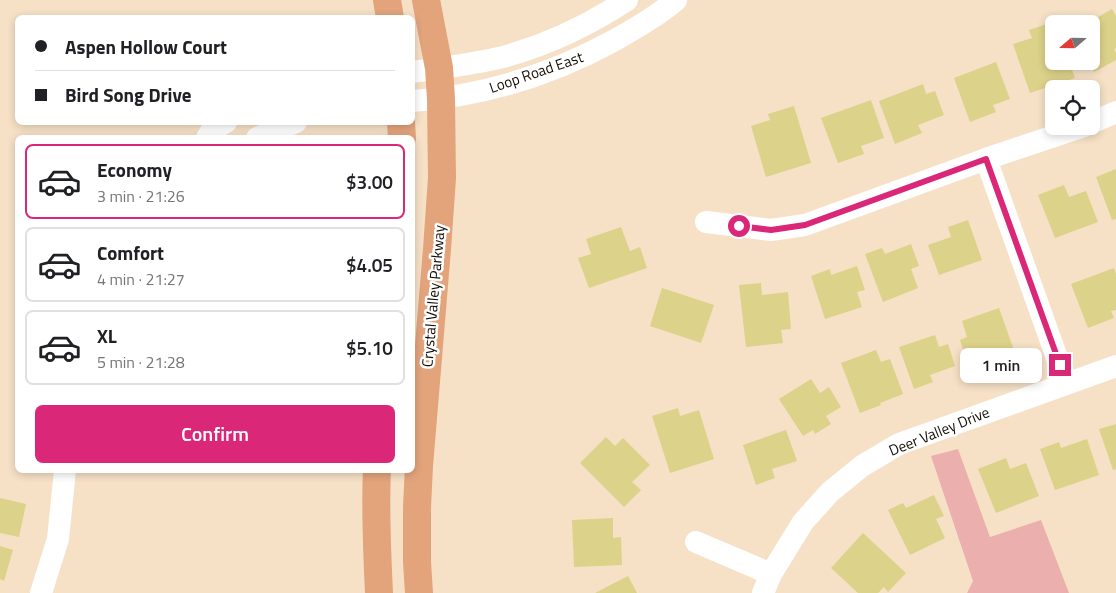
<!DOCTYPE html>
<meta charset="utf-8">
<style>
body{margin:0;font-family:"Titillium Web",sans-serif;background:#f2f2f2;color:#202124;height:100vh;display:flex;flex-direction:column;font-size:19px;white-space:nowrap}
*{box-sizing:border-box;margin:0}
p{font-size:16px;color:#757577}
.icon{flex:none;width:28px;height:28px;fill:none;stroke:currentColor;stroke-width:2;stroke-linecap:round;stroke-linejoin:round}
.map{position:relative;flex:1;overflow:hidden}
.panel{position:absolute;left:15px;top:135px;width:400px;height:338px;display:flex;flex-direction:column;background:#fff;border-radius:8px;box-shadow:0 2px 8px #0003}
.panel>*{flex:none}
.top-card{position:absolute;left:15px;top:15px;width:400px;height:110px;border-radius:8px;box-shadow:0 2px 8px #0003;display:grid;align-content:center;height:110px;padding:0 20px;background:#fff}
.needle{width:32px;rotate:250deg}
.controls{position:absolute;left:1045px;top:15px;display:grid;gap:10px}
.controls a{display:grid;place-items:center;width:55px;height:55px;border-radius:8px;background:#fff;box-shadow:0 2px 8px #0003;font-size:25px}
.end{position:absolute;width:22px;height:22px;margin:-11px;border:6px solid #db2777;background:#fff;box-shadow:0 0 0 2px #fff}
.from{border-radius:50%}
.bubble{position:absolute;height:35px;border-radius:8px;background:#fff;box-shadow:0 2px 8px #0003;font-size:16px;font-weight:600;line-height:35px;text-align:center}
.top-card b{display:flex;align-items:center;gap:18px;height:48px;font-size:19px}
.top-card b+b{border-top:1px solid #e0e0e0}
.top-card i{width:12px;height:12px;background:#202124}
ul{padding:9px 0 0;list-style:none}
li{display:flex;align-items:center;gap:15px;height:75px;margin:0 10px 8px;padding:0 10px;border:2px solid #e0e0e0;border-radius:8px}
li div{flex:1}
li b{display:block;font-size:19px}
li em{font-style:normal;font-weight:600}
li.on{border-color:#db2777}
li>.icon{width:45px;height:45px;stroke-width:1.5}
.action{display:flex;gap:10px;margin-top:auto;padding:10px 20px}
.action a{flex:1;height:58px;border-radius:8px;background:#db2777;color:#fff;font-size:20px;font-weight:600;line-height:58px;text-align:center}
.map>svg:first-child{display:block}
</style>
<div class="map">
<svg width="1116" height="593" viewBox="0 0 1116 593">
<rect width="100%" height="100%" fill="#f6e1c6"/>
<!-- green -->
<polygon fill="#ebb0ad" points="958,449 990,537 1041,520 1069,593 967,593 973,581 931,456"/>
<!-- building -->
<g fill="#dcd289">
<polygon points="1112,9 1116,16 1116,48 1114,49 1116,53 1116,60 1094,72 1088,61 1091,61 1091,24 1086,24"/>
<polygon points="1056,21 1057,24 1054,24 1054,61 1069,61 1075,78 1030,93 1013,44 1032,38 1029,30"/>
<polygon points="996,62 1010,99 993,105 996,112 970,122 954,78"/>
<polygon points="923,84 926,94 935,91 944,115 918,125 922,133 895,144 879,101"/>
<polygon points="871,100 884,138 861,146 864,154 838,163 821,118"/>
<polygon points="794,106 811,163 766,177 751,126 770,120 768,114"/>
<polygon points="1116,169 1116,219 1112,220 1096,177"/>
<polygon points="1064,185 1069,197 1086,191 1098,222 1055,238 1038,195"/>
<polygon points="968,220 982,260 939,275 928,245 951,237 948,227"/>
<polygon points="621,227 630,251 640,247 647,268 589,288 578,258 591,254 586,239"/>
<polygon points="911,244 919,266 911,269 918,288 883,302 865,254 882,248 885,254"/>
<polygon points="857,266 865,290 857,292 862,307 825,319 811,276 830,269 831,275"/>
<polygon points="1114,268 1116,274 1116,310 1111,311 1114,318 1088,328 1071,284"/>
<polygon points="761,283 762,295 788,292 791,329 781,330 783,343 746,347 739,285"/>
<polygon points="662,288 714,305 701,343 650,326"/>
<polygon points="999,308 1016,356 997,362 994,352 967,362 960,340 967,337 962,321"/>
<polygon points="935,335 939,347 948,344 955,366 930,375 933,382 914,389 899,347"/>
<polygon points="876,350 881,362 890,359 903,394 880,403 881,405 860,413 841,363"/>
<polygon points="811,379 820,393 829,387 841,407 826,416 831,424 815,434 813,430 803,436 779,399"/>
<polygon points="678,408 680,416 699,410 714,459 670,473 652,416"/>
<polygon points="1116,424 1116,469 1113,470 1099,429"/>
<polygon points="786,430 797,461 772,469 775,478 756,485 743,445"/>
<polygon points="606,437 615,446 623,438 650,465 632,482 641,490 624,507 580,463"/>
<polygon points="1087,439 1099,475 1055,490 1040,449 1059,442 1061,448"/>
<polygon points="1006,458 1010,469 1026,463 1039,496 996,513 978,469"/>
<polygon points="934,495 944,516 936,519 945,538 910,555 888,510 903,503 906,508"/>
<polygon points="0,498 26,504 19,537 0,533"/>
<polygon points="613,518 613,538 621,537 622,565 574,567 572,520"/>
<polygon points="863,533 906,573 888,592 884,587 878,593 858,593 831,568"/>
<polygon points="0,546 13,550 4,581 0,579"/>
<polygon points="628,576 637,593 595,593"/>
</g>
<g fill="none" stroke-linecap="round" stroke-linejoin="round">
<!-- minor -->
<g stroke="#fff" stroke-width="22">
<path d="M412 72C445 67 478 64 510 55 551 43 592 23 627 0"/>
<path d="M412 101C483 96 553 74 615 40 636 28 657 16 676 0"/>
<polyline points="1091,123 1116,112"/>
<polyline points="207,138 211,131 226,122"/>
<polyline points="257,138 296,122"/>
<polyline points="986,159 1066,383"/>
<polyline points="706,222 771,230 805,225 986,159 1084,126"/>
<polyline points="696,542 771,574"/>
<polyline points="41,593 58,539 65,470"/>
<polyline points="763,593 771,574 803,522 830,492 862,466 899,444 1116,366"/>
</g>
<!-- major -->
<g stroke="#e3a47c" stroke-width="28">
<polyline points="387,0 390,18"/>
<polyline points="401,122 402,138"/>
<path d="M377 470C375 511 377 552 379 593"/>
<polyline points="419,593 417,562 417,507 419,466 437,249 442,178 441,99 439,68 426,0"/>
</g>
</g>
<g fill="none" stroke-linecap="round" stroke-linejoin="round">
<!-- route -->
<polyline stroke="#db2777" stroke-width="6" points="739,226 771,230 805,225 986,159 1060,365"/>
</g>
<g text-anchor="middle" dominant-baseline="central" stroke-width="5" stroke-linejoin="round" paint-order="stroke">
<!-- street labels -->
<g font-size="15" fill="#130c04" stroke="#fff">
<text transform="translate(536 72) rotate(-19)">Loop Road East</text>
<text transform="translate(433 296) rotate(-85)">Crystal Valley Parkway</text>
<text transform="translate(939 431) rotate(-22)">Deer Valley Drive</text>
</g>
</g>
</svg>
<div class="controls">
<a><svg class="needle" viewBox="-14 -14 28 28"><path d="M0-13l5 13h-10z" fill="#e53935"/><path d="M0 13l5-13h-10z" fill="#757577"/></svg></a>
<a><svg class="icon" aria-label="locate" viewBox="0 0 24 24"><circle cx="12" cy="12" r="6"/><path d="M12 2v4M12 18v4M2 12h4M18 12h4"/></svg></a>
</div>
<i class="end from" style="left:739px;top:226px"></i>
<i class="end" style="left:1060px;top:365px"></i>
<div class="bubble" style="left:960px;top:348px;width:82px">1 min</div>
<div class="top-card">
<b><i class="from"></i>Aspen Hollow Court</b>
<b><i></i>Bird Song Drive</b>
</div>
<section class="panel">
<ul>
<li class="on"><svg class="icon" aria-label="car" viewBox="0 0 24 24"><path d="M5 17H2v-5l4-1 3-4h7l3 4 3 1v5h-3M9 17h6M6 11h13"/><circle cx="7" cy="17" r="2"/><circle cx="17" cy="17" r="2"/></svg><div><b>Economy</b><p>3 min · 21:26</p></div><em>$3.00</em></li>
<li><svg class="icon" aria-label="car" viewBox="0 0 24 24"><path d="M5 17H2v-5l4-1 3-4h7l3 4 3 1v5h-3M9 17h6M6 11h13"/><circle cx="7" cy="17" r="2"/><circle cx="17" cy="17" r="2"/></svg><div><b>Comfort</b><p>4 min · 21:27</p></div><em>$4.05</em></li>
<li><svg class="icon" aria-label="car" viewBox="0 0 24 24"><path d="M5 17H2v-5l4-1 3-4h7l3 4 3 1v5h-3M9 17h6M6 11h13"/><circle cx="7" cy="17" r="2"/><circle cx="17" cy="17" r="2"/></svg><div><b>XL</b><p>5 min · 21:28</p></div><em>$5.10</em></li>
</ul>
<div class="action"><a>Confirm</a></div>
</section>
</div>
